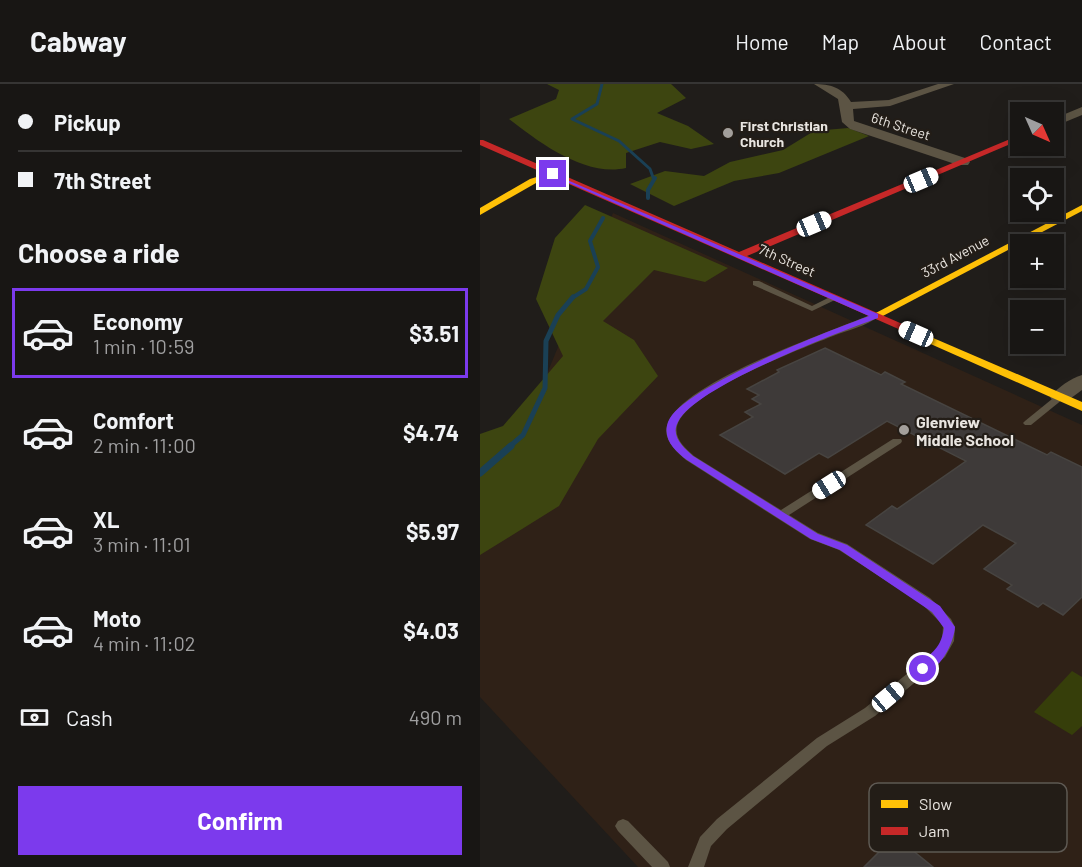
<!DOCTYPE html>
<meta charset="utf-8">
<style>
body{margin:0;font-family:Barlow,sans-serif;background:#211f1d;color:#f1f3f6;height:100vh;display:flex;flex-direction:column;font-size:22px;white-space:nowrap}
*{box-sizing:border-box;margin:0}
p{font-size:20px;color:#9f9fa0}
.icon{flex:none;width:33px;height:33px;fill:none;stroke:currentColor;stroke-width:2;stroke-linecap:round;stroke-linejoin:round}
.map{position:relative;flex:1;overflow:hidden}
.drawer{display:flex;flex-direction:column;background:#181614;width:480px}
.drawer>*{flex:none}
.banner{display:grid;align-content:center;height:132px;padding:0 18px;background:#181614}
.needle{width:39px;rotate:135deg}
.tools{position:absolute;left:530px;top:18px;display:grid;gap:12px}
.tools a{display:grid;place-items:center;width:54px;height:54px;border-radius:0px;background:#181614;box-shadow:0 6px 24px #0002,0 0 0 2px #363534;font-size:30px}
.end{position:absolute;width:27px;height:27px;margin:-14px;border:8px solid #7c3aed;background:#fff;box-shadow:0 0 0 3px #fff}
.from{border-radius:50%}
.car{position:absolute;width:18px;height:36px;margin:-18px -9px;border-radius:8px;box-shadow:0 0 4px 2px #0007;background:linear-gradient(#fff 24%,#345 0 40%,#fff 0 76%,#345 0 86%,#fff 0)}
.banner b{display:flex;align-items:center;gap:21px;height:57px;font-size:22px}
.banner b+b{border-top:2px solid #363534}
.banner i{width:15px;height:15px;background:#f1f3f6}
ul{padding:0;list-style:none}
li{display:flex;align-items:center;gap:18px;height:90px;margin:0 12px 9px;padding:0 6px;border:3px solid transparent;border-radius:0px}
li div{flex:1}
li b{display:block;font-size:22px}
li em{font-style:normal;font-weight:700}
li.selected{border-color:#7c3aed}
li>.icon{width:54px;height:54px;stroke-width:1.5}
h2{padding:0 18px;font-size:27px;line-height:72px}
.pay{display:flex;align-items:center;gap:15px;height:66px;padding:0 18px;font-size:22px}
.pay p{margin-inline-start:auto}
.action{display:flex;gap:12px;margin-top:auto;padding:12px 18px}
.action a{flex:1;height:69px;border-radius:0px;background:#7c3aed;color:#fff;font-size:24px;font-weight:700;line-height:69px;text-align:center}
header{display:flex;align-items:center;gap:36px;box-sizing:border-box;height:84px;padding:0 30px;background:#181614;border-bottom:2px solid #363534}
header strong{font-size:28px}
nav{display:flex;gap:33px;margin-inline-start:auto;font-size:21px}
main{display:flex;flex:1;min-height:0}
.map>svg:first-child{display:block}
</style>
<header>
<strong>Cabway</strong>
<nav><a>Home</a><a>Map</a><a>About</a><a>Contact</a></nav>
</header>
<main>
<section class="drawer">
<div class="banner">
<b><i class="from"></i>Pickup</b>
<b><i></i>7th Street</b>
</div>
<h2>Choose a ride</h2>
<ul>
<li class="selected"><svg class="icon" aria-label="car" viewBox="0 0 24 24"><path d="M5 17H2v-5l4-1 3-4h7l3 4 3 1v5h-3M9 17h6M6 11h13"/><circle cx="7" cy="17" r="2"/><circle cx="17" cy="17" r="2"/></svg><div><b>Economy</b><p>1 min · 10:59</p></div><em>$3.51</em></li>
<li><svg class="icon" aria-label="car" viewBox="0 0 24 24"><path d="M5 17H2v-5l4-1 3-4h7l3 4 3 1v5h-3M9 17h6M6 11h13"/><circle cx="7" cy="17" r="2"/><circle cx="17" cy="17" r="2"/></svg><div><b>Comfort</b><p>2 min · 11:00</p></div><em>$4.74</em></li>
<li><svg class="icon" aria-label="car" viewBox="0 0 24 24"><path d="M5 17H2v-5l4-1 3-4h7l3 4 3 1v5h-3M9 17h6M6 11h13"/><circle cx="7" cy="17" r="2"/><circle cx="17" cy="17" r="2"/></svg><div><b>XL</b><p>3 min · 11:01</p></div><em>$5.97</em></li>
<li><svg class="icon" aria-label="car" viewBox="0 0 24 24"><path d="M5 17H2v-5l4-1 3-4h7l3 4 3 1v5h-3M9 17h6M6 11h13"/><circle cx="7" cy="17" r="2"/><circle cx="17" cy="17" r="2"/></svg><div><b>Moto</b><p>4 min · 11:02</p></div><em>$4.03</em></li>
</ul>
<div class="pay"><svg class="icon" aria-label="cash" viewBox="0 0 24 24"><path d="M3 7h18v10H3z"/><circle cx="12" cy="12" r="2"/></svg>Cash<p>490 m</p></div>
<div class="action"><a>Confirm</a></div>
</section>
<div class="map">
<svg width="602" height="783" viewBox="0 0 602 783">
<rect width="100%" height="100%" fill="#201d1a"/>
<!-- education -->
<polygon fill="#2f2117" points="133,129 602,341 602,783 158,783 0,613 0,417 16,414"/>
<!-- green -->
<polygon fill="#363e0a" points="592,587 602,593 602,642 592,651 554,628"/>
<!-- forest -->
<g fill="#3d4510">
<path d="M67 0H191L206 14 177 29 208 42 234 60 211 65 180 58 146 69V84C105 93 60 59 29 35L76 15 79 6Z"/>
<polygon points="368,44 389,52 299,89 254,97 194,122 150,100 185,87 224,92 250,78 303,66 334,47"/>
<polygon points="105,121 248,184 225,198 174,186 123,237 154,256 178,292 118,355 79,422 0,471 0,350 23,342 83,272 56,215 75,154"/>
</g>
<g fill="none" stroke-linecap="round" stroke-linejoin="round">
<!-- stream-far3 -->
<g stroke="#1a4055" stroke-width="3">
<polyline points="122,0 117,20 92,35 139,57 169,84"/>
<polyline points="170,85 174,96"/>
</g>
<!-- stream-far2 -->
<g stroke="#1a4055" stroke-width="4">
<polyline points="168,114 168,106 175,94"/>
<polyline points="92,214 106,205 118,183 110,157 123,134"/>
</g>
<!-- stream-far1 -->
<polyline stroke="#1a4055" stroke-width="5" points="29,363 43,351 65,304 66,257 78,231 93,213"/>
<!-- stream -->
<polyline stroke="#1a4055" stroke-width="7" points="0,389 31,362"/>
</g>
<!-- building -->
<g fill="#3e3a39" stroke="#474441" stroke-width="1.5">
<polygon points="345,264 401,291 405,288 425,298 421,300 567,371 571,368 602,383 602,513 583,531 563,519 558,523 527,505 532,501 504,485 536,459 503,441 453,480 386,441 412,422 417,425 486,377 407,337 348,374 339,369 305,390 240,351 273,333 265,328 281,320 272,315 279,311 267,305 299,288 297,286"/>
<polygon points="415,752 453,783 384,783"/>
</g>
<g fill="none" stroke-linecap="round" stroke-linejoin="round">
<!-- lane -->
<g fill="#5c5444" fill-rule="evenodd">
<polygon points="273,197 279,197 332,222 352,212 358,212 359,214 332,227 273,201"/>
<path d="M392 230H398L399 232C387 242 368 246 353 252 321 265 205 308 197 342 194 355 205 364 214 372L301 426 413 355H421L422 357 421 359 309 431 338 449 367 460 450 514 471 535 475 543 474 557 465 573 395 632 347 662 247 745 231 762 224 783H208L220 753 237 735 337 654 385 624 455 567 462 557 463 543 460 538 442 520 359 466 330 455 206 376C197 368 183 356 187 342 197 299 351 248 392 230Z"/>
<polygon points="580,310 585,313 583,315 551,341 545,341 543,339 545,337 577,311"/>
<polygon points="143,735 148,737 188,778 190,783 172,783 138,747 135,742 138,737"/>
</g>
<!-- street -->
<g fill="#5c5444" fill-rule="evenodd">
<path d="M334 0C350 0 362 3 371 18L409 16 458 0H474L410 22 373 25 374 37 488 75 490 78 488 81H478L370 45 362 38 358 15Z"/>
<polygon points="602,23 602,31 573,43 573,35"/>
<path d="M602 291V306L587 317H573L570 313C577 304 591 294 602 291Z"/>
</g>
<!-- slow -->
<g fill="#ffc107" fill-rule="evenodd">
<polygon points="73,88 77,90 76,92 56,99 0,131 0,124 50,95"/>
<polygon points="602,121 602,127 399,234 391,234 390,232"/>
<polygon points="423,241 602,318 602,327 419,246 418,244"/>
</g>
<!-- jam -->
<polygon fill="#c62828" fill-rule="evenodd" points="540,51 540,56 267,172 427,242 428,244 423,247 0,61 0,56 3,56 259,168"/>
</g>
<!-- route -->
<path fill="#7c3aed" d="M71 89 398 230V234C357 249 216 302 198 338 190 352 204 364 213 372L338 450 367 461 460 522 475 543C474 559 458 593 438 588L437 585C449 567 460 569 464 544L452 528 360 466 331 455 207 376C195 367 182 355 188 338 201 303 351 246 389 232L71 91Z"/>
<!-- markers -->
<g fill="#a39f9b" stroke="#231d17" stroke-width="2">
<circle cx="248" cy="49" r="6"/>
<circle cx="424" cy="346" r="6"/>
</g>
<g text-anchor="middle" dominant-baseline="central" stroke-width="4.5" stroke-linejoin="round" paint-order="stroke">
<!-- far-poi labels -->
<g font-size="14" font-weight="bold" fill="#e9e5e0" stroke="#231d17" text-anchor="start">
<text x="260" y="41">First Christian<tspan x="260" dy="16">Church</tspan></text>
</g>
<!-- far-street labels -->
<g font-size="14" fill="#e9e5e0" stroke="#231d17">
<text transform="translate(421 42) rotate(18)">6th Street</text>
<text transform="translate(475 172) rotate(-28)">33rd Avenue</text>
<text transform="translate(307 176) rotate(24)">7th Street</text>
</g>
<!-- poi labels -->
<g font-size="16" font-weight="bold" fill="#e9e5e0" stroke="#231d17" text-anchor="start">
<text x="436" y="337">Glenview<tspan x="436" dy="18">Middle School</tspan></text>
</g>
</g>
<!-- legend -->
<rect x="389" y="699" width="198" height="69" rx="9" fill="#231d17" stroke="#5e5953" stroke-width="1.5"/>
<rect x="401" y="716" width="27" height="8" fill="#ffc107"/>
<rect x="401" y="743" width="27" height="8" fill="#c62828"/>
<g font-size="16" fill="#e9e5e0">
<text x="439" y="726">Slow</text>
<text x="439" y="753">Jam</text>
</g>
</svg>
<div class="tools">
<a><svg class="needle" viewBox="-14 -14 28 28"><path d="M0-13l5 13h-10z" fill="#e53935"/><path d="M0 13l5-13h-10z" fill="#9f9fa0"/></svg></a>
<a><svg class="icon" aria-label="locate" viewBox="0 0 24 24"><circle cx="12" cy="12" r="6"/><path d="M12 2v4M12 18v4M2 12h4M18 12h4"/></svg></a>
<a>+</a>
<a>−</a>
</div>
<i class="end from" style="left:443px;top:585px"></i>
<i class="end" style="left:73px;top:90px"></i>
<i class="car" style="left:441px;top:96px;rotate:67deg"></i>
<i class="car" style="left:334px;top:140px;rotate:67deg"></i>
<i class="car" style="left:436px;top:250px;rotate:294deg"></i>
<i class="car" style="left:349px;top:401px;rotate:238deg"></i>
<i class="car" style="left:408px;top:613px;rotate:50deg"></i>
</div>
</main>
